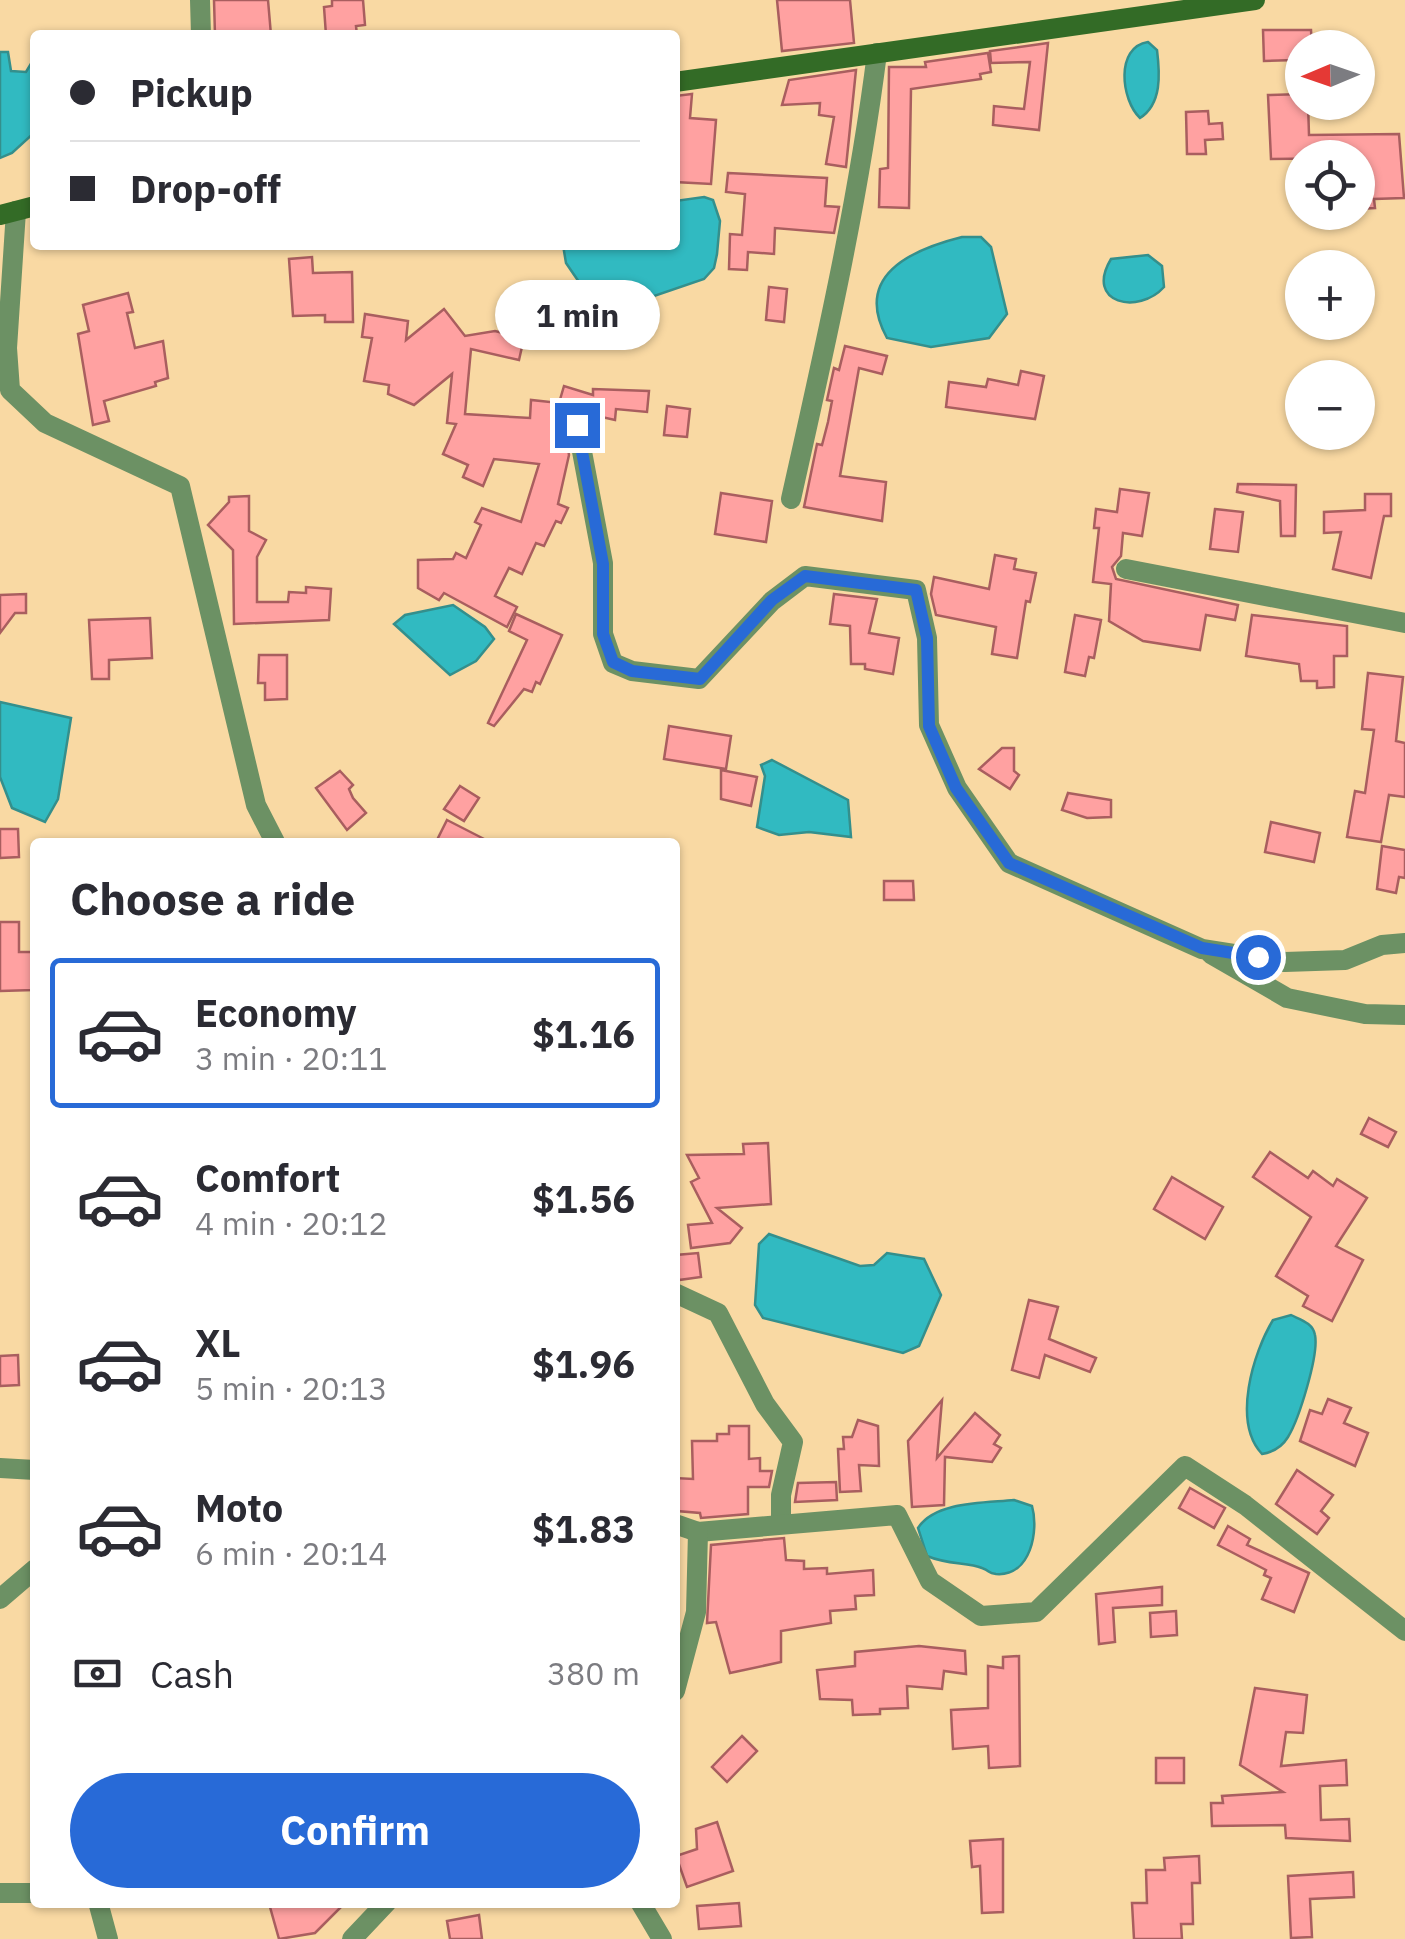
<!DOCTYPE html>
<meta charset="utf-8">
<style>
body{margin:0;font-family:"IBM Plex Sans",sans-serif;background:#f2f2f3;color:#2b2b33;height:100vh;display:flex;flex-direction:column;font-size:38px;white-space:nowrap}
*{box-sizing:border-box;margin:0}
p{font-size:32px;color:#7c7c81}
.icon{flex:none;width:55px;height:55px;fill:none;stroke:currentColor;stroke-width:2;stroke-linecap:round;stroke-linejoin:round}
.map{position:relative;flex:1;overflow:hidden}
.sheet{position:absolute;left:30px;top:838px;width:650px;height:1070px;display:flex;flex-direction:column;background:#fff;border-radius:10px;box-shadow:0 2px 8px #0004}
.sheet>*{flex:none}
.top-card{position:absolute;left:30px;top:30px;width:650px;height:220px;border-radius:10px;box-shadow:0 2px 8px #0004;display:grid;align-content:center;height:220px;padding:0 40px;background:#fff}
.needle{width:65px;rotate:268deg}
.buttons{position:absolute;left:1285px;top:30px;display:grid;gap:20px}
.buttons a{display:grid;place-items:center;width:90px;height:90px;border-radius:50%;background:#fff;box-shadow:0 2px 8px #0004;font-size:50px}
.end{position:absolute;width:45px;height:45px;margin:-22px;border:12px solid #286ad7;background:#fff;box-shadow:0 0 0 5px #fff}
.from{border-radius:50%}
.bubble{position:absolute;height:70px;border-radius:35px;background:#fff;box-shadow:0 2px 8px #0004;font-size:32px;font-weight:700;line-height:70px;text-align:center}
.top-card b{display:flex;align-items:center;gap:35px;height:95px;font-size:38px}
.top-card b+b{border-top:2px solid #e1e1e2}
.top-card i{width:25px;height:25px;background:#2b2b33}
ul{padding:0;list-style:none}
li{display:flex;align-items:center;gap:30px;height:150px;margin:0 20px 15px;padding:0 20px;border:5px solid transparent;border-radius:10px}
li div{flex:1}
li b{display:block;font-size:38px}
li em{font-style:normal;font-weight:700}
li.selected{border-color:#286ad7}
li>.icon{width:90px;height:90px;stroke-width:1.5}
h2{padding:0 40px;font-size:45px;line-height:120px}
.pay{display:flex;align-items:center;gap:25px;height:110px;padding:0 40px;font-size:38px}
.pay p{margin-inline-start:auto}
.primary-button{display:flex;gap:20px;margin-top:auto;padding:20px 40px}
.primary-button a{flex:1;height:115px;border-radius:60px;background:#286ad7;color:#fff;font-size:40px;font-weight:700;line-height:115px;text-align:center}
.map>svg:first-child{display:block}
</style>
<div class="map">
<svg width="1405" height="1939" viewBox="0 0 1405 1939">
<rect width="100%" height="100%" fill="#f9d9a3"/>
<!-- water -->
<g fill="#31bac1" stroke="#348f8c" stroke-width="2.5">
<path d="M1148 42 1157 50C1160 74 1162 104 1140 118 1121 100 1115 47 1148 42Z"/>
<polygon points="0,52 8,52 11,71 26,72 35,57 35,132 12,153 0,158"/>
<polygon points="704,197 713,200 720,221 717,254 714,268 704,279 622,307 592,301 566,263 563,245 675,245 675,201"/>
<path d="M962 237H981L991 247 1007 314 989 338 931 347 887 338C853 276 910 250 962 237Z"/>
<path d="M1148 255 1162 266 1164 287C1139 315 1084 304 1111 259Z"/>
<polygon points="453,605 485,627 494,639 476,661 450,675 394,624 405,615"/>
<polygon points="0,702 71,718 58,799 45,822 12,808 0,777"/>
<polygon points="772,760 848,800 851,837 809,832 779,835 757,827 765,776 761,765"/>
<polygon points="769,1234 860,1266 874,1265 887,1253 924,1259 941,1295 919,1346 903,1353 763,1318 755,1305 759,1244"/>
<path d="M1291 1315C1301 1320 1313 1323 1315 1335 1319 1355 1299 1419 1288 1437 1282 1447 1273 1452 1262 1454 1232 1422 1253 1353 1273 1320Z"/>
<path d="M1014 1500 1032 1506C1039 1530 1031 1577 996 1574 987 1573 991 1571 982 1568 968 1562 948 1565 927 1556L918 1528C935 1501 986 1503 1014 1500Z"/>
</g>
<!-- building -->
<g fill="#ffa1a1" stroke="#a95e5f" stroke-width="2.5">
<polygon points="214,0 268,0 271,35 215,35"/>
<polygon points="332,0 363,0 365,25 356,26 357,35 326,35 324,7 332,6"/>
<polygon points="777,0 850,0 854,43 782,51"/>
<polygon points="1263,30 1311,30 1312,48 1302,48 1302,55 1295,55 1295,60 1264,61"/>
<polygon points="1048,43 1039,130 993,125 994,106 1024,109 1030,62 991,63 990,51"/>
<polygon points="988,53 991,72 980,74 981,79 911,89 909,208 879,207 880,169 888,168 889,67 926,67 925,62"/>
<polygon points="856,70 846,167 826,164 834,117 819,115 820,103 782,105 789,80"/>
<polygon points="692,94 690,118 716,120 711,184 675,182 675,96"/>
<polygon points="1302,94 1302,102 1308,102 1309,135 1399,134 1404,198 1374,199 1375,208 1358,209 1358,158 1271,159 1268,95"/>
<polygon points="1208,111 1209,124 1222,123 1223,139 1205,140 1206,154 1187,154 1186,112"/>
<polygon points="728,173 827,178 825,206 839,207 834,233 775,228 774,254 748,252 747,270 729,269 730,234 742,235 745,194 726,192"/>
<polygon points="312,257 313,273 352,272 353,322 325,322 325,315 293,316 289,259"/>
<polygon points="769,287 787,289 784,322 766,320"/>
<polygon points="128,293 133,312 127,313 135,348 163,341 168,378 155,382 156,386 104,401 109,421 93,425 78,334 89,331 83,305"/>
<polygon points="444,309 465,336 495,331 524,338 519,360 471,349 465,414 530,418 531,400 559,403 564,386 593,395 593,389 649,391 647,412 616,409 615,420 575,411 564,420 569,455 558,504 568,508 561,523 556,521 544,546 536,543 522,574 509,568 495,596 517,607 507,627 444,593 439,600 418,588 418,560 453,559 456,553 466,558 481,525 475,522 482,508 521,522 539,464 494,459 483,486 463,477 468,465 443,454 456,424 447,423 452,374 414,405 388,394 389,385 364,381 372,338 362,337 365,314 408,321 406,340"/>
<polygon points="845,346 887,356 882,374 859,368 840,476 886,482 882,521 804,507 817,444 822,445 828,422 832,401 827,400 834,368 839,370"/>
<polygon points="1021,371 1044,376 1035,419 946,407 949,382 986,387 988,379 1018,385"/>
<polygon points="667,406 690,409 687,437 664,435"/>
<polygon points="1238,484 1296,485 1295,536 1281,536 1280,501 1237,492"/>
<polygon points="1120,489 1149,493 1142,536 1123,533 1121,556 1112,567 1116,579 1238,605 1235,620 1206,615 1200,650 1143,641 1109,621 1111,584 1093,582 1099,528 1094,528 1096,509 1117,512"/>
<polygon points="721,493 772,501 766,542 715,534"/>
<polygon points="1365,494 1391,494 1391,516 1384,516 1371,578 1333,569 1341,532 1324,533 1324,512 1365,510"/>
<polygon points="249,496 249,531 266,540 257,557 257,602 288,602 289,592 306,593 306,587 331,589 329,620 234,624 233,550 208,525 229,502 229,497"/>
<polygon points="1215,509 1243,512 1238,552 1210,549"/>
<polygon points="995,555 1016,559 1014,569 1036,573 1030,602 1026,601 1017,658 992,654 996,627 936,615 931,594 934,577 989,589"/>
<polygon points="26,594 26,613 15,613 0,633 0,595"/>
<polygon points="834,594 877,599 869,633 899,638 893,674 865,669 865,664 851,664 850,626 830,624"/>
<polygon points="516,614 562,635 540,684 536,682 532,692 524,689 494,726 488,723 527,640 509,631"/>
<polygon points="1075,615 1101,620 1094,658 1089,657 1085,676 1065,672"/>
<polygon points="1252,615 1347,626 1347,656 1334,656 1334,687 1317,688 1317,681 1301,681 1299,664 1246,656"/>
<polygon points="150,618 152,658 109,660 109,679 92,679 89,620"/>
<polygon points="259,655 287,655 287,699 265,700 265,683 258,683"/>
<polygon points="1368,673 1403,677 1396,741 1405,743 1405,797 1389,795 1381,842 1347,837 1355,791 1365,793 1374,730 1362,729"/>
<polygon points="669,726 731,736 726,769 664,759"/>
<polygon points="1002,748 1014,748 1014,771 1019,775 1010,789 979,769"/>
<polygon points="721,770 757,777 751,806 721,799"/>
<polygon points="340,771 353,785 349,789 353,798 366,813 347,830 316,788"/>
<polygon points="460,786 479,798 464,821 444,809"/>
<polygon points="1068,793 1111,800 1111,817 1087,818 1062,810"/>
<polygon points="447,820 490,842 436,842"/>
<polygon points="1271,822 1320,833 1314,862 1265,852"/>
<polygon points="0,829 18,829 19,857 0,858"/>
<polygon points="1382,846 1405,850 1405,878 1399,877 1396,893 1377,889"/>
<polygon points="884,881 913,881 914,900 884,900"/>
<polygon points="0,922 19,922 19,952 35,952 33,990 0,991"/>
<polygon points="1369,1118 1396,1132 1388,1147 1361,1134"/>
<polygon points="768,1143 771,1204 717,1208 742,1228 730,1243 691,1248 688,1225 712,1223 691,1182 699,1178 687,1155 744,1154 743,1144"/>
<polygon points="1270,1152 1308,1178 1313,1171 1333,1186 1337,1179 1367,1198 1336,1246 1363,1260 1332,1321 1303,1306 1308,1296 1276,1276 1311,1217 1253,1177"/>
<polygon points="1172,1177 1223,1207 1205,1239 1154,1209"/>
<polygon points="698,1253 701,1277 679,1280 676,1255"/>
<polygon points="1029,1300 1058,1307 1049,1339 1096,1358 1090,1372 1045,1355 1039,1378 1012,1370"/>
<polygon points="18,1355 19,1385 0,1386 0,1356"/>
<polygon points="1328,1399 1351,1408 1344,1423 1368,1433 1355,1466 1300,1441 1310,1410 1322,1414"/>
<polygon points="942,1400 937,1458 975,1413 1000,1435 994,1444 1001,1448 992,1462 945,1457 944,1505 912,1507 908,1441"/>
<polygon points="858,1420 878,1426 879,1466 859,1465 861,1491 840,1492 838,1449 844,1449 843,1437 852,1437"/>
<polygon points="729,1426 749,1426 749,1459 760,1458 760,1471 772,1471 769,1487 748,1487 748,1514 701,1518 700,1513 677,1511 675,1478 693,1479 692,1441 717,1441 717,1434 729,1434"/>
<polygon points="1297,1470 1333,1495 1321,1511 1329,1518 1317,1534 1276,1504"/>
<polygon points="836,1482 837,1500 795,1502 798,1483"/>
<polygon points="1190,1488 1225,1508 1214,1528 1179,1508"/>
<polygon points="1228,1526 1250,1539 1247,1545 1309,1573 1294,1612 1262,1599 1271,1578 1264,1575 1266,1570 1218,1545"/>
<polygon points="784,1538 786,1560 804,1561 804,1569 827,1568 827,1574 873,1570 874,1595 855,1596 856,1609 830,1611 831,1623 781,1631 781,1662 730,1673 716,1622 707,1623 711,1545"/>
<polygon points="1162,1587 1162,1605 1113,1608 1115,1642 1099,1644 1096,1594"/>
<polygon points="1176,1611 1177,1635 1151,1637 1150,1613"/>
<polygon points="919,1646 965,1651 966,1674 944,1671 942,1689 907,1686 908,1708 880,1709 880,1714 853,1715 852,1700 820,1699 817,1670 855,1666 855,1652"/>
<polygon points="1019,1656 1020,1766 989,1768 988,1746 953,1749 951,1710 988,1708 988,1666 1003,1668 1003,1657"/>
<polygon points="1255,1688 1307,1695 1303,1733 1286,1732 1281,1766 1346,1760 1347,1785 1320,1786 1321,1820 1349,1819 1350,1841 1286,1838 1285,1825 1212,1826 1211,1803 1223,1803 1222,1796 1283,1792 1240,1765"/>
<polygon points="742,1736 757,1751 727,1782 712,1767"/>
<rect x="1156" y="1758" width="28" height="25"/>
<polygon points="717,1822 733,1871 687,1887 676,1856 697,1849 696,1829"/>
<polygon points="1003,1839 1003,1912 982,1913 980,1866 972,1867 970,1841"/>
<polygon points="1199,1856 1200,1883 1192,1883 1193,1924 1181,1924 1182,1939 1134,1939 1132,1903 1147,1903 1146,1870 1165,1870 1164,1858"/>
<polygon points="1353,1872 1354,1897 1310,1899 1312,1937 1291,1938 1288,1876"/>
<polygon points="285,1902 346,1902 315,1933 279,1939 270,1907"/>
<polygon points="739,1903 741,1926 699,1929 697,1906"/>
<polygon points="479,1915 482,1939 450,1939 447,1921"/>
</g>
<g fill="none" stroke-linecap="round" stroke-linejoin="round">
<!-- minor -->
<g stroke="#6c9164" stroke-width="20">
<polyline points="200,0 201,35"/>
<polyline points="16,211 7,348 10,390 45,423 180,486 256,805 275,842"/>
<polyline points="577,425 603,563 603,634 613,663 632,671 699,679 772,601 805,576 916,590 927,638 929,725 957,788 1009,863 1202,949 1285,962 1345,960 1382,945 1405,943"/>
<path d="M791 499C824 351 858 204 877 53"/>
<polyline points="1126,569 1405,623"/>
<polyline points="1211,954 1287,998 1365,1014 1405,1015"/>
<polyline points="675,1293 718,1313 765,1404 793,1442 781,1495 781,1524"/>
<polyline points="0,1468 35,1470"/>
<polyline points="675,1524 698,1532 897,1515 930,1581 981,1616 1036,1612 1185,1466 1245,1505 1405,1631"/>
<polyline points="0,1599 35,1569"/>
<polyline points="675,1691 696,1612 698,1532"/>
<polyline points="0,1893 35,1893"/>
<polyline points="98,1902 108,1939"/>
<polyline points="640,1902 662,1939"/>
<polyline points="352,1939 387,1902"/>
</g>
<!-- secondary -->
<g stroke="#336b26" stroke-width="20">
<polyline points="675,82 1255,0"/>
<polyline points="0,215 35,206"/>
</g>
</g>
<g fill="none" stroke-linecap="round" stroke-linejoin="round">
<!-- route -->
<polyline stroke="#286ad7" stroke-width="12" points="577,425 603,564 603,634 613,662 632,671 700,679 772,600 805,576 916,590 927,638 929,726 956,788 1009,863 1202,948 1258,957"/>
</g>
</svg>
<div class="buttons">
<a><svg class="needle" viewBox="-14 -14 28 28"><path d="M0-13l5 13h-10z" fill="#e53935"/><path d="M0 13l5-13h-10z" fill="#7c7c81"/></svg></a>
<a><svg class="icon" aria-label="locate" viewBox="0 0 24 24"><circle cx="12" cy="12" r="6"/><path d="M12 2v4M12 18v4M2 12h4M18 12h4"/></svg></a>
<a>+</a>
<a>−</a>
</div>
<i class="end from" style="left:1258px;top:957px"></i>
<i class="end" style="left:577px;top:425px"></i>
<div class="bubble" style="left:495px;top:280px;width:165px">1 min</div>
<div class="top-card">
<b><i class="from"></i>Pickup</b>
<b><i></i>Drop-off</b>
</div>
<section class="sheet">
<h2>Choose a ride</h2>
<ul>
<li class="selected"><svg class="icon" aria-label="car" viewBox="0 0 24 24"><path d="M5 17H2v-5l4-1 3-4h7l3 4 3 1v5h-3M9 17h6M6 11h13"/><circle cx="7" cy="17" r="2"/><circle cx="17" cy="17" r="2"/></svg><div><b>Economy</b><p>3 min · 20:11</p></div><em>$1.16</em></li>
<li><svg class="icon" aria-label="car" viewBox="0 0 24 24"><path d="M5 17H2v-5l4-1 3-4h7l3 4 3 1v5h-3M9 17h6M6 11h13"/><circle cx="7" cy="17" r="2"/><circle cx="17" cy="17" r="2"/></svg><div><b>Comfort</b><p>4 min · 20:12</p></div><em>$1.56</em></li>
<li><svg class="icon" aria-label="car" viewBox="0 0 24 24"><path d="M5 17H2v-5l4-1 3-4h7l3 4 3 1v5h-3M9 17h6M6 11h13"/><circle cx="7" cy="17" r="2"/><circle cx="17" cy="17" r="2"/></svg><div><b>XL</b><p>5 min · 20:13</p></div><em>$1.96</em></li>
<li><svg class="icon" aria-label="car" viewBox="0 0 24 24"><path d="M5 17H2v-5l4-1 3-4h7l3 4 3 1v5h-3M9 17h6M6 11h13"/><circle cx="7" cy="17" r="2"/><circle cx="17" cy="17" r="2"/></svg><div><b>Moto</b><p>6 min · 20:14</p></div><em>$1.83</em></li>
</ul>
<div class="pay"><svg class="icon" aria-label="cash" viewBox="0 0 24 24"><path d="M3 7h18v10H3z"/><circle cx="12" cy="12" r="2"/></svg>Cash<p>380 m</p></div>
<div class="primary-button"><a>Confirm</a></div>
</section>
</div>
